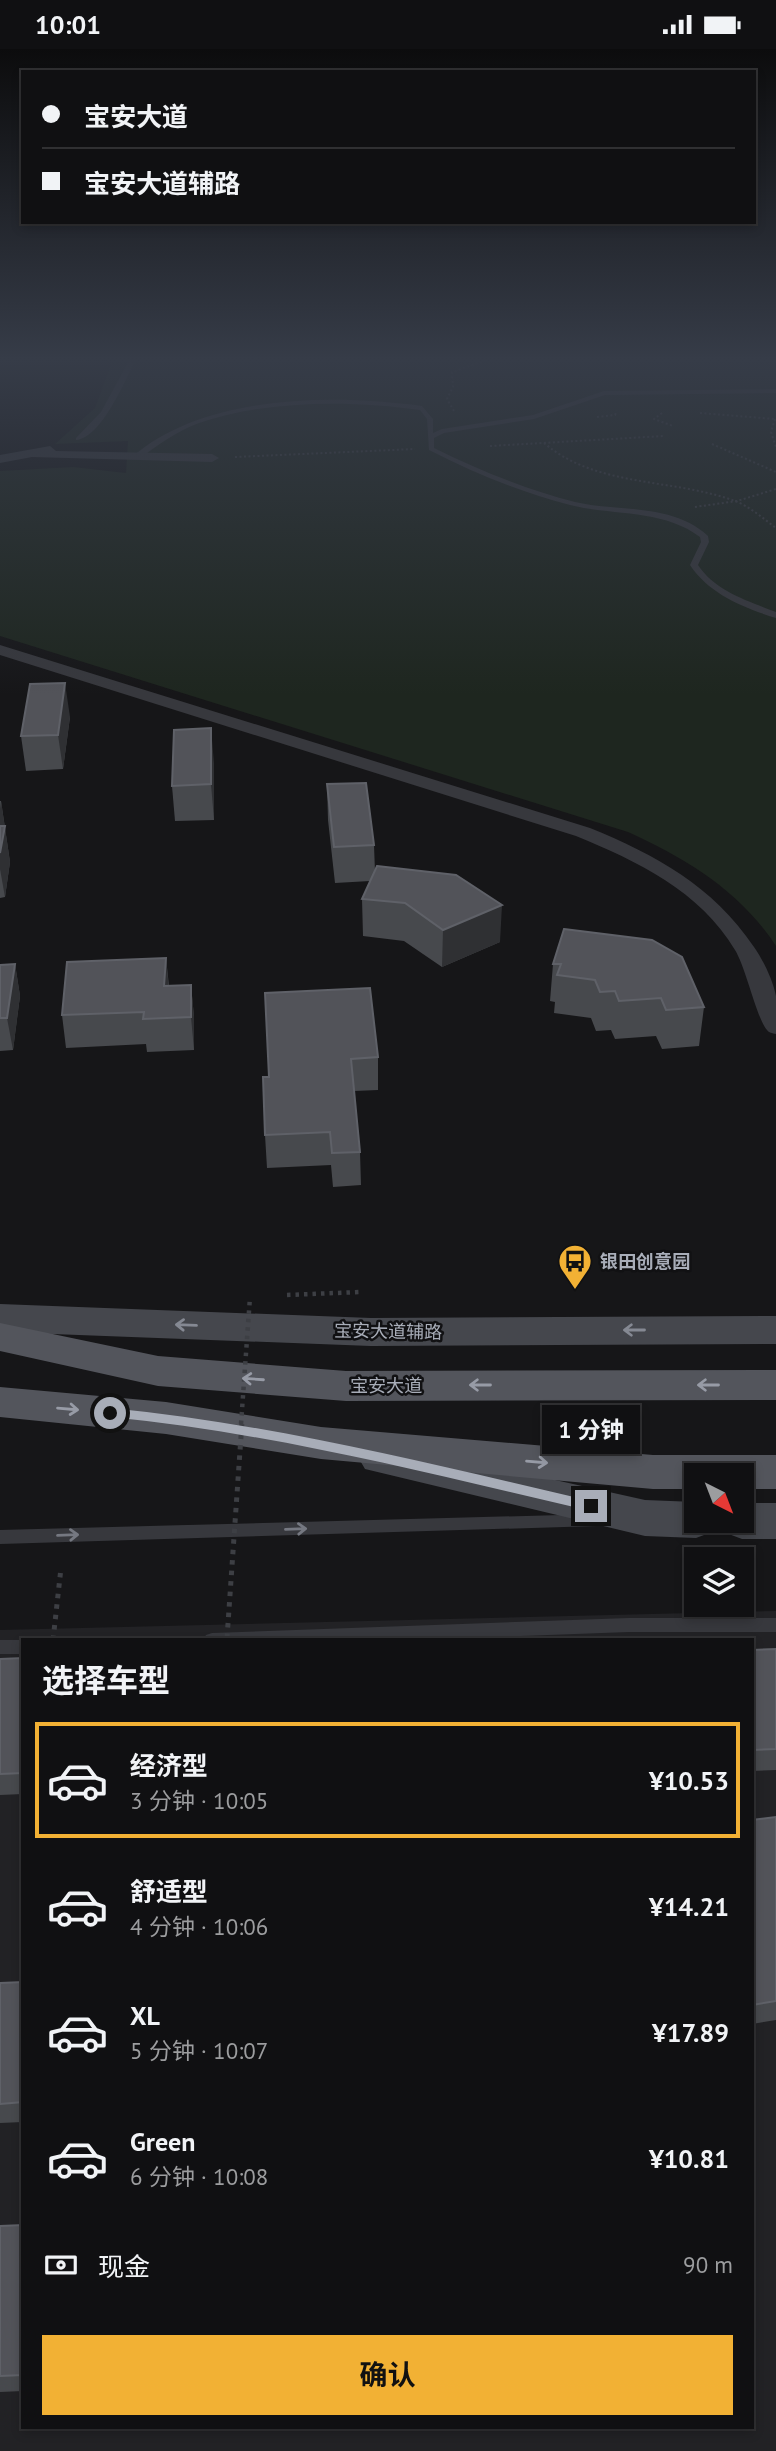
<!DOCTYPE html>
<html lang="zh">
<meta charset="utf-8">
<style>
body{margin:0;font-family:"PT Sans","Noto Sans SC",sans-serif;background:#19191b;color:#f1f3f6;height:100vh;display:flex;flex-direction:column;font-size:26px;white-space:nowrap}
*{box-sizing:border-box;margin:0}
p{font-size:23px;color:#9c9d9f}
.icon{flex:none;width:38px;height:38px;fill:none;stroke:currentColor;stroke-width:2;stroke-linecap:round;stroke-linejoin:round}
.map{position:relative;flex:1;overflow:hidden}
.drawer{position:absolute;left:21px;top:1589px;width:733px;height:791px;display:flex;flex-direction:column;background:#101012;border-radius:0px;box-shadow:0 4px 10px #0003,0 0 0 2px #303032}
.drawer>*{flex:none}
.banner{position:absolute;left:21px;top:21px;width:735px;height:154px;border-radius:0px;box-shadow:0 4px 10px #0003,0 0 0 2px #303032;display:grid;align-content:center;height:154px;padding:0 21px;background:#101012}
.needle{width:46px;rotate:138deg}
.controls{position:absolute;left:684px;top:1414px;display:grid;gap:14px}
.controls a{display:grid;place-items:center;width:70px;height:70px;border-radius:0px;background:#101012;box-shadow:0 4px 10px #0003,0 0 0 2px #303032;font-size:35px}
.end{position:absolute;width:32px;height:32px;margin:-16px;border:9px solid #a8adb8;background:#111;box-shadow:0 0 0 4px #111}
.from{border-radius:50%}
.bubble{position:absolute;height:49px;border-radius:0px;background:#101012;box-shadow:0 4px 10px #0003,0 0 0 2px #303032;font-size:23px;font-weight:700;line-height:49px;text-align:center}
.banner b{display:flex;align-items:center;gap:24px;height:66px;font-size:26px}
.banner b+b{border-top:2px solid #303032}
.banner i{width:18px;height:18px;background:#f1f3f6}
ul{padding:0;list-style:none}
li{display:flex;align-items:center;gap:21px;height:116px;margin:0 14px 10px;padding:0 7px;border:4px solid transparent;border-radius:0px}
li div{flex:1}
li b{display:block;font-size:26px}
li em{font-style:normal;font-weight:700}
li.on{border-color:#f2b134}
li>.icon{width:63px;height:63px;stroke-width:1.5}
h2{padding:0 21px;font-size:32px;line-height:84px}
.pay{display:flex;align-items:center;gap:18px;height:77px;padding:0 21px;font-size:26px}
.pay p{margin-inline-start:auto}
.button{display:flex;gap:14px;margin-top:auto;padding:14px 21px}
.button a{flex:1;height:80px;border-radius:0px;background:#f2b134;color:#111;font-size:28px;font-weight:700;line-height:80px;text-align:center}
.status{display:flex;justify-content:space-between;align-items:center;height:49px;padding:0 35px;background:#101012;direction:ltr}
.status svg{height:19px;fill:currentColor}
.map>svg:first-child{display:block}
</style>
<div class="status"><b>10:01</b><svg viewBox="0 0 49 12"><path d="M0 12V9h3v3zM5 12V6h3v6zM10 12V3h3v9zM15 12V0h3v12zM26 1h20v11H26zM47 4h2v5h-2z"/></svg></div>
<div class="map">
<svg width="776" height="2402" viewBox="0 0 776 2402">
<rect width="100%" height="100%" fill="#161618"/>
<!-- built -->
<path fill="#222225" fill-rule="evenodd" d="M776 1562V2402H0V1581ZM23 1591H752V2378H23Z"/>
<!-- green -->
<path fill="#1e261f" d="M113 310H776V897C740 842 687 810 628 783L0 587V422L73 418 126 424 128 392 55 395 95 359Z"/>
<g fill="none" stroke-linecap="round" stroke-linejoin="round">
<!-- path-far2 -->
<g stroke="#3d3f44" stroke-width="2" stroke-dasharray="2 2.5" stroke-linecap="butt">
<polyline points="454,362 447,350 453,338 452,323 490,310"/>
<polyline points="662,364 654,370 673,377"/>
<polyline points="700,364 775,370"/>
<polyline points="597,368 615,366 617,362"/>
<polyline points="775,370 771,383 776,398"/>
<path d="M544 394C597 439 673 429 735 452 749 457 764 470 776 479"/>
<polyline points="712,395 776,423"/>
<polyline points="490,397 664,387"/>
<polyline points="235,408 415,400"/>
<polyline points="695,458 737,452 776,440"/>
</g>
<!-- path-far1 -->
<polyline stroke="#3d3f44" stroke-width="4.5" stroke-dasharray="3.5 5" stroke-linecap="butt" points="287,1246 360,1243"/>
<!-- path -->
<g stroke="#3d3f44" stroke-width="5" stroke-dasharray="4.5 6" stroke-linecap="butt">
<polyline points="53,1591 61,1519"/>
<polyline points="116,1591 188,1590"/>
</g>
<!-- lane -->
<g fill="#37383d" fill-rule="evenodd">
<path d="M130 310H136C125 331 102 389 76 391V389L101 363Z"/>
<path d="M776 340V344L605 346 534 370 444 384 434 389V399C479 421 527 441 575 453 618 463 673 454 708 487L709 493 698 516C715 542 748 552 776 563V569C744 559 709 545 690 516L701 493 700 488C663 460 614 467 570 456 522 444 474 424 429 401L427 370 420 361C351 351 266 351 199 374 177 382 158 396 139 410L132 408C204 345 333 345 422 357L433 370V384L442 380 533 366 604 342Z"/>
<polygon points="597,1465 603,1466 605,1471 603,1476 597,1477 0,1495 0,1481"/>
<polygon points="629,1569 776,1569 776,1583 629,1583 419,1591 203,1591 206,1586 212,1584"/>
<rect x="0" y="1591" width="23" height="14"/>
</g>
<!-- street -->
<g fill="#37383d" fill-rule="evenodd">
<polygon points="50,397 56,402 212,405 219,409 212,413 32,408 0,414 0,406"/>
<path d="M0 596 590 779C656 806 713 837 754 898 763 911 773 931 776 947 776 959 776 973 776 985 772 984 769 984 767 981 757 970 746 919 735 901 700 842 637 812 576 787L0 606Z"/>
</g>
<!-- secondary -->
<g fill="#45474d" fill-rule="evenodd">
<polygon points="0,1255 371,1269 776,1267 776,1295 371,1297 0,1283"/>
<polygon points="380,1392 645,1451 696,1453 696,1472 718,1472 712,1483 696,1489 645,1487 365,1420 358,1408 365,1396"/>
<polygon points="742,1454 776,1454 776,1490 742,1490 726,1484 719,1472 742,1472"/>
</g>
<!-- primary -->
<g fill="#53555c" fill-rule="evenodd">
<polygon points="0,1274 158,1307 346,1322 776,1321 776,1351 346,1352 158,1337 0,1302"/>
<polygon points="0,1338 166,1353 321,1378 653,1406 776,1406 776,1440 742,1440 742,1426 696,1426 696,1440 653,1440 321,1410 166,1385 0,1368"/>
</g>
<!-- path-bridge-far1 -->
<polyline stroke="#3d3f44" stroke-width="4.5" stroke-dasharray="3.5 5" stroke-linecap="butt" points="241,1375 250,1248"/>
<!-- path-bridge -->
<polyline stroke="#3d3f44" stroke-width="5" stroke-dasharray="4.5 6" stroke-linecap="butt" points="227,1589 242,1373"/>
</g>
<!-- wall -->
<g fill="#47494d">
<polygon points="70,668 63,720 26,722 21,687"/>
<polygon points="214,714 214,771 175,772 172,737"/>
<polygon points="327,735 374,796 375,823 500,893 442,918 404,892 363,887 362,850 370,832 335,834 328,771"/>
<polygon points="0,752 1,752 10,813 5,848 0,849"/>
<polygon points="564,880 704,958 699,997 662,1000 656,987 615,990 611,981 596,982 591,969 554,964 555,953 550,952 553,915"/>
<polygon points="166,909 169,937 191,936 194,968 194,1001 147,1003 146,995 66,999 62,966"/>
<polygon points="15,915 20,947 13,1001 0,1002 0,916"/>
<polygon points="265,944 378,1008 378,1041 354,1042 360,1103 361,1136 333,1138 331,1116 267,1119 265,1086 269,1028"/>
<polygon points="776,1600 776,1721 752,1722 752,1601"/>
<polygon points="23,1609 23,1745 0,1746 0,1610"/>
<polygon points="776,1768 776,1971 752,1975 752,1771"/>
<polygon points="23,1933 23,2073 0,2074 0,1934"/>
<polygon points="23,2176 23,2342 0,2343 0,2177"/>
</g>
<!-- shaded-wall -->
<g fill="#2f3033">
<polygon points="65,634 70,668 63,720 58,686"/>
<polygon points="211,679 214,714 214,771 211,735"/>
<polygon points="1,752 10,813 5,848 0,820 0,760"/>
<polygon points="502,856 500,893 442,918 443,881"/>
<polygon points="166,909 169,941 164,937"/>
<polygon points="15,915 20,947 13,1001 7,969"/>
<polygon points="191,936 194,968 194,1001 191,968"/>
</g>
<!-- building -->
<g fill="#525359" stroke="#5f6168" stroke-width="2">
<polygon points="65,634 58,686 21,687 30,635"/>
<polygon points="211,679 211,735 172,737 174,681"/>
<polygon points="366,734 374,796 334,798 327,735"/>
<polygon points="0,777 5,777 0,804"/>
<polygon points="377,817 456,826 502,856 443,881 405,854 362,850"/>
<polygon points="564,880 652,891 682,908 704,958 666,961 661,949 619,952 615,942 600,943 595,931 557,926 561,915 553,915"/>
<polygon points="166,909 164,937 191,936 191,968 143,970 144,963 62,966 67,913"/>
<polygon points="15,915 7,969 0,969 0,916"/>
<polygon points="370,939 378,1008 351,1010 360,1103 332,1104 330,1083 265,1086 263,1028 269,1028 265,944"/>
<polygon points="776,1600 776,1700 752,1701 752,1601"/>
<polygon points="23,1609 23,1724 0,1725 0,1610"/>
<polygon points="776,1768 776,1952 752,1956 752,1771"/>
<polygon points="23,1933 23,2053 0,2055 0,1934"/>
<polygon points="23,2176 23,2326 0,2327 0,2177"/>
</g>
<!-- one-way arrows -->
<defs><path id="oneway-shaft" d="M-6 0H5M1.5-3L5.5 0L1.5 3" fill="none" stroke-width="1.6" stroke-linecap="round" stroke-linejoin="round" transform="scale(1.75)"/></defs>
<g stroke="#858993">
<use href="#oneway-shaft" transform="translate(186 1276) rotate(-178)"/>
<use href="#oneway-shaft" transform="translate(634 1281) rotate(180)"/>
</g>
<g stroke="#979ba6">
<use href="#oneway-shaft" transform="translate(253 1330) rotate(-176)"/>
<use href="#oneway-shaft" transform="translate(480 1336) rotate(180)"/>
<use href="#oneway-shaft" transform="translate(708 1336) rotate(180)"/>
<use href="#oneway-shaft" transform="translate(68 1360) rotate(5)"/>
<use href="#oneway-shaft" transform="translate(537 1413) rotate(5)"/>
</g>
<g stroke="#757881">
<use href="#oneway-shaft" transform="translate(296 1480) rotate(-2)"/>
<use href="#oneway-shaft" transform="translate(68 1486) rotate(-2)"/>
</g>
<!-- sky -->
<linearGradient id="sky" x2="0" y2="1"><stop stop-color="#0c0c0d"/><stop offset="0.48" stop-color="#363c48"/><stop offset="1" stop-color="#363c48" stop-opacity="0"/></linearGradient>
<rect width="776" height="646" fill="url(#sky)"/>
<!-- route -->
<path fill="#a8adb8" d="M110 1359C273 1375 432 1415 591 1452L597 1457 591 1462C432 1425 273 1384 110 1368L104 1364Z"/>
<!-- icons -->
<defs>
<symbol id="bus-pin" viewBox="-11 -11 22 30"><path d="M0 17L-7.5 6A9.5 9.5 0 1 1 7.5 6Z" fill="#f2b134" stroke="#111113"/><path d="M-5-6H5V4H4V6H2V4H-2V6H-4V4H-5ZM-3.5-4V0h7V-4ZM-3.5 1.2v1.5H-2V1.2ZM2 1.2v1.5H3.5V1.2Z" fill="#111"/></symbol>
</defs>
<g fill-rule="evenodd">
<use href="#bus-pin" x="556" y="1193" width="38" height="52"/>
</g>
<g text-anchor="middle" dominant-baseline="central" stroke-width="5" stroke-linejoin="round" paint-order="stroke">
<!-- poi labels -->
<g font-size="18" font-weight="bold" fill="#a8adb8" stroke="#111113" text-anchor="start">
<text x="600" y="1212">银田创意园</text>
</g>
<!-- street labels -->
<g font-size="18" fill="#a8adb8" stroke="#111113">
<text transform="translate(388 1282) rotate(1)">宝安大道辅路</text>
<text x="386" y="1336">宝安大道</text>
</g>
</g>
</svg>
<div class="controls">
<a><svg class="needle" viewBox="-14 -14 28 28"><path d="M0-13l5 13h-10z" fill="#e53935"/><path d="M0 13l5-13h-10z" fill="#9c9d9f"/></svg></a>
<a><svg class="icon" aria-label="layers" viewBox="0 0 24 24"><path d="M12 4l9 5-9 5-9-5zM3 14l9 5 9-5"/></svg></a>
</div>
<i class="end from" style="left:110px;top:1364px"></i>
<i class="end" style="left:591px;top:1457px"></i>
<div class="bubble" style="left:542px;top:1356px;width:98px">1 分钟</div>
<div class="banner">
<b><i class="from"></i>宝安大道</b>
<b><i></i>宝安大道辅路</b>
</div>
<section class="drawer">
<h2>选择车型</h2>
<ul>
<li class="on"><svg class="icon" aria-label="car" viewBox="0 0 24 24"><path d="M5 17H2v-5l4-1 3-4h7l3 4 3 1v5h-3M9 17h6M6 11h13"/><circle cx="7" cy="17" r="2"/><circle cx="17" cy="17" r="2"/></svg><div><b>经济型</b><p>3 分钟 · 10:05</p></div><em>¥10.53</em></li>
<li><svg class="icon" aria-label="car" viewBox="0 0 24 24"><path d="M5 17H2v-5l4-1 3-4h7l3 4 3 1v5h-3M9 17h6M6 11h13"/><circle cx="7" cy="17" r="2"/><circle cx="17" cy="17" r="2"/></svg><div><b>舒适型</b><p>4 分钟 · 10:06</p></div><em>¥14.21</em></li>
<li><svg class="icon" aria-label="car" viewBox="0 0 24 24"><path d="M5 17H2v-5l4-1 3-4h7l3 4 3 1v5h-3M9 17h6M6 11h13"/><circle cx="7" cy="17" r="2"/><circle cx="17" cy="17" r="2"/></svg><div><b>XL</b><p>5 分钟 · 10:07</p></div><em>¥17.89</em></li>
<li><svg class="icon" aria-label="car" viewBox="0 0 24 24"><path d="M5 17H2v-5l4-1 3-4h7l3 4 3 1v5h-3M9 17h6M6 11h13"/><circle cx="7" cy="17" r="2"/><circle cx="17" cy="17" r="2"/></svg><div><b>Green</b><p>6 分钟 · 10:08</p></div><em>¥10.81</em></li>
</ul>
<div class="pay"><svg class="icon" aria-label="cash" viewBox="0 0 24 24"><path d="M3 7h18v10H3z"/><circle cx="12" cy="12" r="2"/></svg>现金<p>90 m</p></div>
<div class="button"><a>确认</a></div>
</section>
</div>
